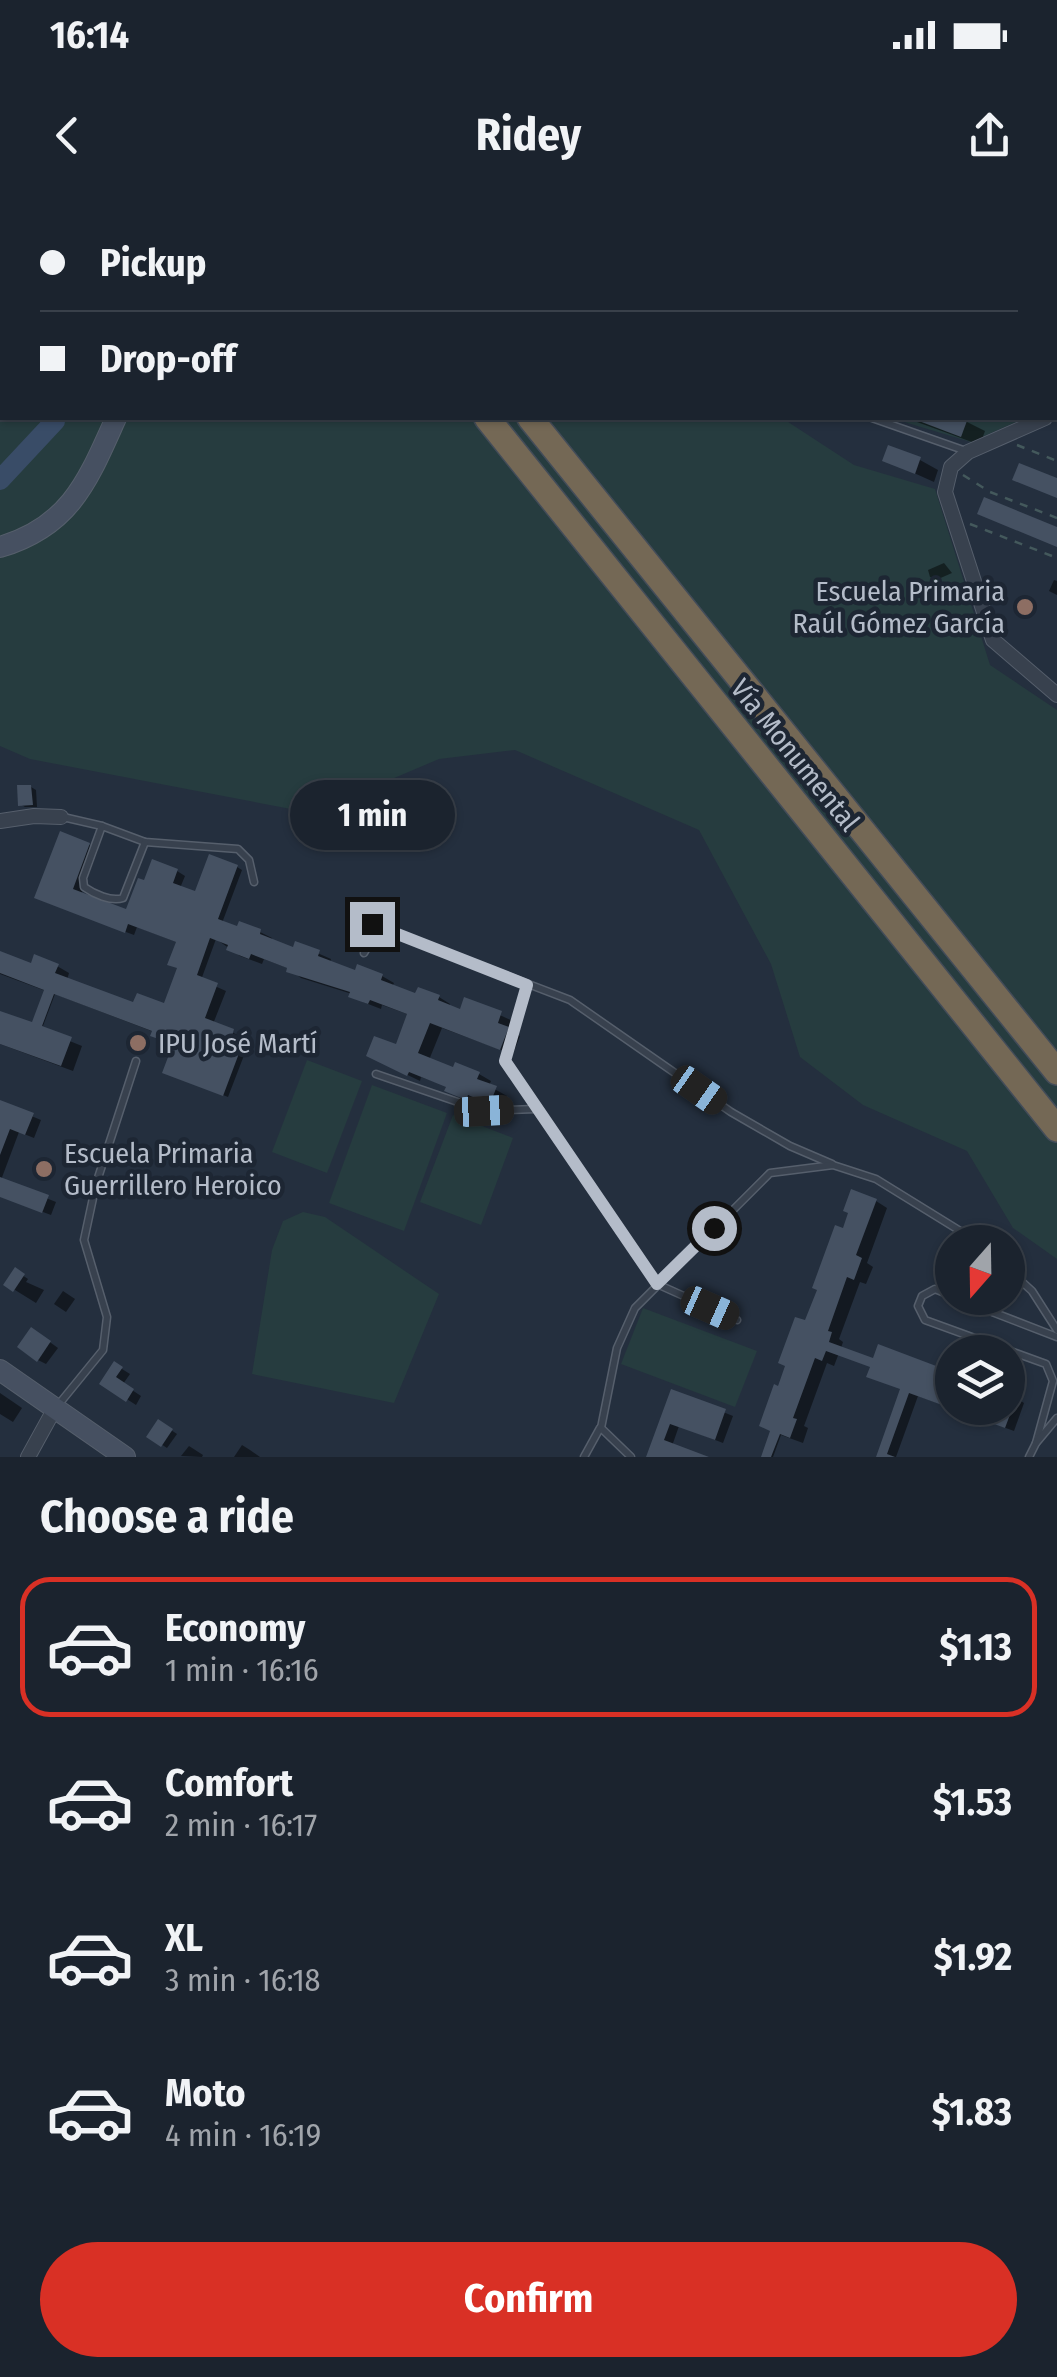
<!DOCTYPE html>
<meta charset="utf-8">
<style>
body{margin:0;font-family:"Fira Sans Condensed",sans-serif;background:#282f3a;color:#f1f3f6;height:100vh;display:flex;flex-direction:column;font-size:38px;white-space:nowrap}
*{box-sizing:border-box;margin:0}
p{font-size:32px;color:#a0a4aa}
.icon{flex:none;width:55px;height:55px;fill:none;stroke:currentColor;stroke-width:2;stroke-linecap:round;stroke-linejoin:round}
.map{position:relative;height:1257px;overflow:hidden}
.details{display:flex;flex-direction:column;background:#1b232e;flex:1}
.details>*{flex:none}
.banner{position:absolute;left:0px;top:0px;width:1058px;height:220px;box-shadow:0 2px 8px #0004,0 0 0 2px #39404a;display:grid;align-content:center;height:220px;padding:0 40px;background:#1b232e}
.needle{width:65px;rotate:200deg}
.fabs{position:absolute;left:935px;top:1025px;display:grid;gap:20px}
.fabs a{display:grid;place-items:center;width:90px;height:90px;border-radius:50%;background:#1b232e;box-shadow:0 2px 8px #0004,0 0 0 2px #39404a;font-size:50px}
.end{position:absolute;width:45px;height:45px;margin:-22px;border:12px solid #b4bcc9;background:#111;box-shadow:0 0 0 5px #111}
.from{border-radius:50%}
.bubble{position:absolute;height:70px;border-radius:35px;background:#1b232e;box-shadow:0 2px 8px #0004,0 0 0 2px #39404a;font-size:32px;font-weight:700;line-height:70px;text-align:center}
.car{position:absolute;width:30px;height:60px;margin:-30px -15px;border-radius:12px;box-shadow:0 0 8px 2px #0007;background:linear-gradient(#222 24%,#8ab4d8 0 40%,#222 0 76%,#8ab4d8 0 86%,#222 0)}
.banner b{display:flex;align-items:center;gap:35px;height:95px;font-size:38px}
.banner b+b{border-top:2px solid #39404a}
.banner i{width:25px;height:25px;background:#f1f3f6}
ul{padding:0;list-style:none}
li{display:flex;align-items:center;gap:30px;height:140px;margin:0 20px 15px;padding:0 20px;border:5px solid transparent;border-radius:30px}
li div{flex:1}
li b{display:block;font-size:38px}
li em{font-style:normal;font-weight:700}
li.active{border-color:#d93025}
li>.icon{width:90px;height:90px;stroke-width:1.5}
h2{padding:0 40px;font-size:45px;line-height:120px}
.action{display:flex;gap:20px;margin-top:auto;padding:20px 40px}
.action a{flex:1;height:115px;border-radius:60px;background:#d93025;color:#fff;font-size:40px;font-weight:700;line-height:115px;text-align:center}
.status{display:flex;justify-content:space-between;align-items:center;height:70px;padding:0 50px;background:#1b232e;direction:ltr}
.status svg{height:28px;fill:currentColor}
header{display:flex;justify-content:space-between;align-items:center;height:130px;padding:0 40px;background:#1b232e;font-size:45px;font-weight:700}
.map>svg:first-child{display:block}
</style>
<div class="status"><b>16:14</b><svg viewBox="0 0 49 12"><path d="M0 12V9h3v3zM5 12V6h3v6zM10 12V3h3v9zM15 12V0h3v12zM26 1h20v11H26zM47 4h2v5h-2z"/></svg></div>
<header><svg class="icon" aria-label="back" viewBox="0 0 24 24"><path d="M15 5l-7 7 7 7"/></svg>Ridey<svg class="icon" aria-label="share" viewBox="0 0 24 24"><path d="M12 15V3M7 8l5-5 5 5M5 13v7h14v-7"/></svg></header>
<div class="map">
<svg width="1057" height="1257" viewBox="0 0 1057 1257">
<rect width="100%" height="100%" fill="#242f3e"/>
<!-- green -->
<g fill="#263c3f">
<polygon points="0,0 570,2 2,2 2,218 782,218 854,265 935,289 990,465 1057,510 1057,1059 1013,1028 967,951 863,905 800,857 771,764 699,630 515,550 439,559 312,613 30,559 0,546"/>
<polygon points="891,218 1025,218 971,242"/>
<polygon points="307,860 362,881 327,973 272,952"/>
<polygon points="372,885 447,913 404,1031 329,1003"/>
<polygon points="453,915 513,938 481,1025 420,1002"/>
<polygon points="303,1012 325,1017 439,1094 394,1203 252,1174 272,1050 283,1021"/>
<polygon points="643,1108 757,1151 735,1207 621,1164"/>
</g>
<!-- shadow -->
<g fill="#0007">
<polygon points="1057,10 1057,42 1055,43 1055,11"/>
<polygon points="906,218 959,218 985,231 980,245"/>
<polygon points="885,260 920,260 938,270 934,282"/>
<polygon points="944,363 952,373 936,380 930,377 928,370"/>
<polygon points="1054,380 1057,381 1057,395 1049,391"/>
<polygon points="31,587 36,590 37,607 25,607 20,604"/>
<polygon points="89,645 98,650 81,695 127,712 146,684 177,671 185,676 180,688 194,693 237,667 242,670 222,723 260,732 272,738 271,741 294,750 297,744 331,759 330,763 356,773 382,776 394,783 392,787 416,796 439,797 450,804 449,807 461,812 466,800 513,821 509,830 520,836 513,854 442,828 429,860 455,870 479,874 491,881 489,886 507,896 502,908 481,900 479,905 459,897 449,887 421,877 420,881 381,862 397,847 410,815 382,805 381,809 363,802 352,794 301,778 290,769 264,759 262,764 240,756 216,739 201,780 226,791 213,824 238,835 236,840 248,845 228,897 170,874 175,846 153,835 154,832 55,794 43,826 35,821 46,791 0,774 0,754 33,766 57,766 69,773 67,780 135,805 165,806 179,768 179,743 137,727 134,735 46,702"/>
<polygon points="0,813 82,846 73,871 0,844"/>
<polygon points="0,903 41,920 34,938 19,932 1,980 56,1002 51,1015 0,996"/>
<polygon points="876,1001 887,1008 867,1063 873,1067 866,1084 860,1082 839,1139 843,1142 841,1148 875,1161 880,1147 952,1175 952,1208 1008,1208 1008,1195 1016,1198 1024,1203 1014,1231 918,1196 896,1257 878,1257 902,1190 873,1166 839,1153 834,1166 827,1163 804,1226 808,1228 803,1243 781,1235 773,1257 763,1257 773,1232 780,1189 844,1032"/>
<polygon points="16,1071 28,1079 26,1082 44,1090 36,1103 7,1085"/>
<polygon points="63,1091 75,1099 66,1112 54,1104"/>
<polygon points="40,1135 58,1148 46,1164 38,1160"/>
<polygon points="114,1164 130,1174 123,1184 141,1196 136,1205 102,1183"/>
<polygon points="673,1192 733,1216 723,1243 679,1226 672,1246 649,1257"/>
<polygon points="0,1193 22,1208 13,1222 0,1214"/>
<polygon points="159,1222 177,1234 167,1248 149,1236"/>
<polygon points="242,1245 250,1250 260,1257 234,1257"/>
<polygon points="189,1246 203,1255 202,1257 181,1256"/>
</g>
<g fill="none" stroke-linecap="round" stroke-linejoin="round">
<!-- river -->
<g stroke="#394c67" stroke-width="20">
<polyline points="0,81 2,87"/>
<polyline points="0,280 55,221 54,218"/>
</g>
</g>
<!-- building -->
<g fill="#455162">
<polygon points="911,218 968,218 961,237"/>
<polygon points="888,245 921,257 915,274 882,261"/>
<polygon points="1019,263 1057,278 1057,298 1012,280"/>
<polygon points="984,297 1057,327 1057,347 977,314"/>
<polygon points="17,585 31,585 33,605 18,606"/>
<polygon points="60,631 90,643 73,689 126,709 138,678 144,680 152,659 178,669 173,683 195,691 209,654 238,665 218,719 237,726 239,721 261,729 260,734 293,747 295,741 320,750 318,756 355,770 357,764 383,774 381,780 415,793 418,787 440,795 438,800 460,809 464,797 502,811 498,823 509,827 500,850 430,823 418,853 453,867 455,862 480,872 477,879 497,886 490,904 468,895 466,900 444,891 446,887 409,872 407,876 366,856 374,836 396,844 407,814 370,800 368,804 348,797 350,792 286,772 287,768 251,754 249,759 226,750 228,745 210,738 197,775 218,783 205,818 234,829 232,836 244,840 223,896 162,873 173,844 150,836 152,831 54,794 42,826 72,837 61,866 0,844 0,811 32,822 44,790 0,773 0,751 31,763 34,754 59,764 55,773 133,802 137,793 164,803 177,768 167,765 176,742 128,724 125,733 34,698"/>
<polygon points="0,900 34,913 25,935 10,929 0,955"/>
<polygon points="0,977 49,995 42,1013 0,997"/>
<polygon points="851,989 877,999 856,1055 862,1058 854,1080 847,1077 828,1131 832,1132 829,1142 873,1158 878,1144 952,1172 952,1208 1008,1208 1008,1192 1017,1196 1005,1228 909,1193 887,1254 895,1257 876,1257 900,1189 866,1177 870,1167 826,1151 822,1161 815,1158 793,1218 797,1219 790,1238 780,1234 771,1257 761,1257 770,1231 759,1226 774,1184 778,1186 785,1166 778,1163 795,1117 805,1120 817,1090 812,1088 835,1025 843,1028 848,1013 843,1011"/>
<polygon points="15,1067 25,1074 13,1092 3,1085"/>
<polygon points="31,1127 51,1141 37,1162 17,1147"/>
<polygon points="114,1161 123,1167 116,1177 134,1189 126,1202 99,1184"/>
<polygon points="671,1189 726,1209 715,1240 670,1224 664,1240 709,1257 646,1257"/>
<polygon points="158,1219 173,1229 161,1247 146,1237"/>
</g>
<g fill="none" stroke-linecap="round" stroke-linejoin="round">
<defs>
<g id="lane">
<polyline points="872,218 966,251"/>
<polyline points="63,617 102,626 145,642 238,649 249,660 254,682"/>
<path d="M102 626 83 678 84 687C94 694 111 702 123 698L145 642"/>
<polyline points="364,753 371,741 372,724 570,800 731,912 790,946 832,964"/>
<polyline points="527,785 505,861 657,1084 737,1120"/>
<polyline points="376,874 484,911 536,909"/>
<polyline points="1008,1069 1032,1091 1057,1130"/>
<polyline points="952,1096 935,1089 922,1096 918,1106 925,1120 1046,1164 1053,1181 1036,1243"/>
<polyline points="956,1098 1057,1137"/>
<polyline points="59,1204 103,1150 107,1117 84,1040 96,984 136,861"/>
<polyline points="584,1257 600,1228"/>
<polyline points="631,1257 601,1228 617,1148 635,1108 770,973 833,965 876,979 978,1042"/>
<polyline points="1029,1257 1036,1243 1057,1218"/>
</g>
<g id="street">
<polyline points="661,0 663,2"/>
<polyline points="811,0 812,2"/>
<polyline points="898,2 903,0"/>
<polyline points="1055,64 1057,63"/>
<polyline points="1055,181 1057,185"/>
<polyline points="1055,213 1057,212"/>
<polyline points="1045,218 968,252 951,267 945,292 993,440 1057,495"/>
<polyline points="0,621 34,616 61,617"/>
<polyline points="28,1257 55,1208"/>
</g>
<g id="secondary">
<polyline points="0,1 3,0"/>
<path d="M0 347C71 326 88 280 116 218"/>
<polyline points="0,1170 125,1257"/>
</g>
<polyline id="primary" points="138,0 140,2"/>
<g id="highway">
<polyline points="313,0 315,2"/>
<polyline points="353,0 355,2"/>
<polyline points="448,0 449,2"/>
<polyline points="487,218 1057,929"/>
<polyline points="530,218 1057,872"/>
</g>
</defs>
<!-- lane casing -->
<use href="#lane" stroke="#565f6c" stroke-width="9"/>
<!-- street casing -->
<use href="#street" stroke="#565f6c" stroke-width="16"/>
<!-- secondary casing -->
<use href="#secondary" stroke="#565f6c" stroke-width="22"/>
<!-- primary casing -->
<use href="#primary" stroke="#414a57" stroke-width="25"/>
<!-- highway casing -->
<use href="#highway" stroke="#434c59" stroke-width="28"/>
<!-- path -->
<g stroke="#44595c" stroke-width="2.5" stroke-dasharray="8 8" stroke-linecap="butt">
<polyline points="204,2 206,0"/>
<polyline points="1055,149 1057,150"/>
<polyline points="1017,245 1057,261"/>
<polyline points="963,275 990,292 1057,318"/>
<polyline points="970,324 1057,358"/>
</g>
<!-- lane -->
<use href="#lane" stroke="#38414e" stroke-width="6"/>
<!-- street -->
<use href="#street" stroke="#38414e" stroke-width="14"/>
<!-- secondary -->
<use href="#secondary" stroke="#465061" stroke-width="20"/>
<!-- primary -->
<use href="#primary" stroke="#56606e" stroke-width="22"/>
<!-- highway -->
<use href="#highway" stroke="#746855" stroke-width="25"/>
</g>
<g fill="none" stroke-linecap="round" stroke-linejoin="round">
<!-- route -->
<polyline stroke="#b4bcc9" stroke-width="12" points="372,724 527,785 505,861 657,1084 714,1028"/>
</g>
<!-- markers -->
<g fill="#8d6e63" stroke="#1d2633" stroke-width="4">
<circle cx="1025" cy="407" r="10"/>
<circle cx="138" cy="843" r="10"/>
<circle cx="44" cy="969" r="10"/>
</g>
<g text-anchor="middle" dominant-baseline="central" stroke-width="9" stroke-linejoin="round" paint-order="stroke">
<!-- poi labels -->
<g font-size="28" fill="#b4bcc9" stroke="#1d2633" text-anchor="start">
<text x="1005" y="391" text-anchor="end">Escuela Primaria<tspan x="1005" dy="32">Raúl Gómez García</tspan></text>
<text x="158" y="843">IPU José Martí</text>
<text x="64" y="953">Escuela Primaria<tspan x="64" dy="32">Guerrillero Heroico</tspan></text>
</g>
<!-- street labels -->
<g font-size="28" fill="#b4bcc9" stroke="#1d2633">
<text transform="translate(795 555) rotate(51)">Vía Monumental</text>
</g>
</g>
</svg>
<div class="fabs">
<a><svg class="needle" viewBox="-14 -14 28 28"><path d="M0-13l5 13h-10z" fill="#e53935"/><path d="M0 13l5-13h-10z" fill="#a0a4aa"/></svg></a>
<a><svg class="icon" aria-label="layers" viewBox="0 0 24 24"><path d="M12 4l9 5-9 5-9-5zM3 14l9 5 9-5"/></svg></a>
</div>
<i class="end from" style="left:714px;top:1028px"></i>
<i class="end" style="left:372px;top:724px"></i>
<div class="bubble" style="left:290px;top:580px;width:165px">1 min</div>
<i class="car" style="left:699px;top:890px;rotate:125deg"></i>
<i class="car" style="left:484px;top:911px;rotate:87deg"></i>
<i class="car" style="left:710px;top:1108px;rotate:114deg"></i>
<div class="banner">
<b><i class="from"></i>Pickup</b>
<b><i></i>Drop-off</b>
</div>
</div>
<section class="details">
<h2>Choose a ride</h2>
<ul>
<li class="active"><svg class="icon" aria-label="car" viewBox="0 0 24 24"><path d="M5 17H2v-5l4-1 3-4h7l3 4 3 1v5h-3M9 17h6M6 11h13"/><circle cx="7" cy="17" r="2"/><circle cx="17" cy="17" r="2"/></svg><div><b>Economy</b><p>1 min · 16:16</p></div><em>$1.13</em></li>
<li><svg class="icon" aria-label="car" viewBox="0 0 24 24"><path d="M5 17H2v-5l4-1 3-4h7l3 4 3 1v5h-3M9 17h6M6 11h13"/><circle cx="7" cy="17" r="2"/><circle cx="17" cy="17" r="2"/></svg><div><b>Comfort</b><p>2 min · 16:17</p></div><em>$1.53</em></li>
<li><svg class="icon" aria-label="car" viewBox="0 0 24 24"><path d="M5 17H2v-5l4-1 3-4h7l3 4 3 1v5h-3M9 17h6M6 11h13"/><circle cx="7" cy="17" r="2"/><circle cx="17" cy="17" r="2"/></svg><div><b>XL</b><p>3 min · 16:18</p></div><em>$1.92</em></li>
<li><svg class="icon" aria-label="car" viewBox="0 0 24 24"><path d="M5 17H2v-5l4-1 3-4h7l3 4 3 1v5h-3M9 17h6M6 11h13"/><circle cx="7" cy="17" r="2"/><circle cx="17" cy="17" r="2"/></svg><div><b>Moto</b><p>4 min · 16:19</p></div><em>$1.83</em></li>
</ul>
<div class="action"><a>Confirm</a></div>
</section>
